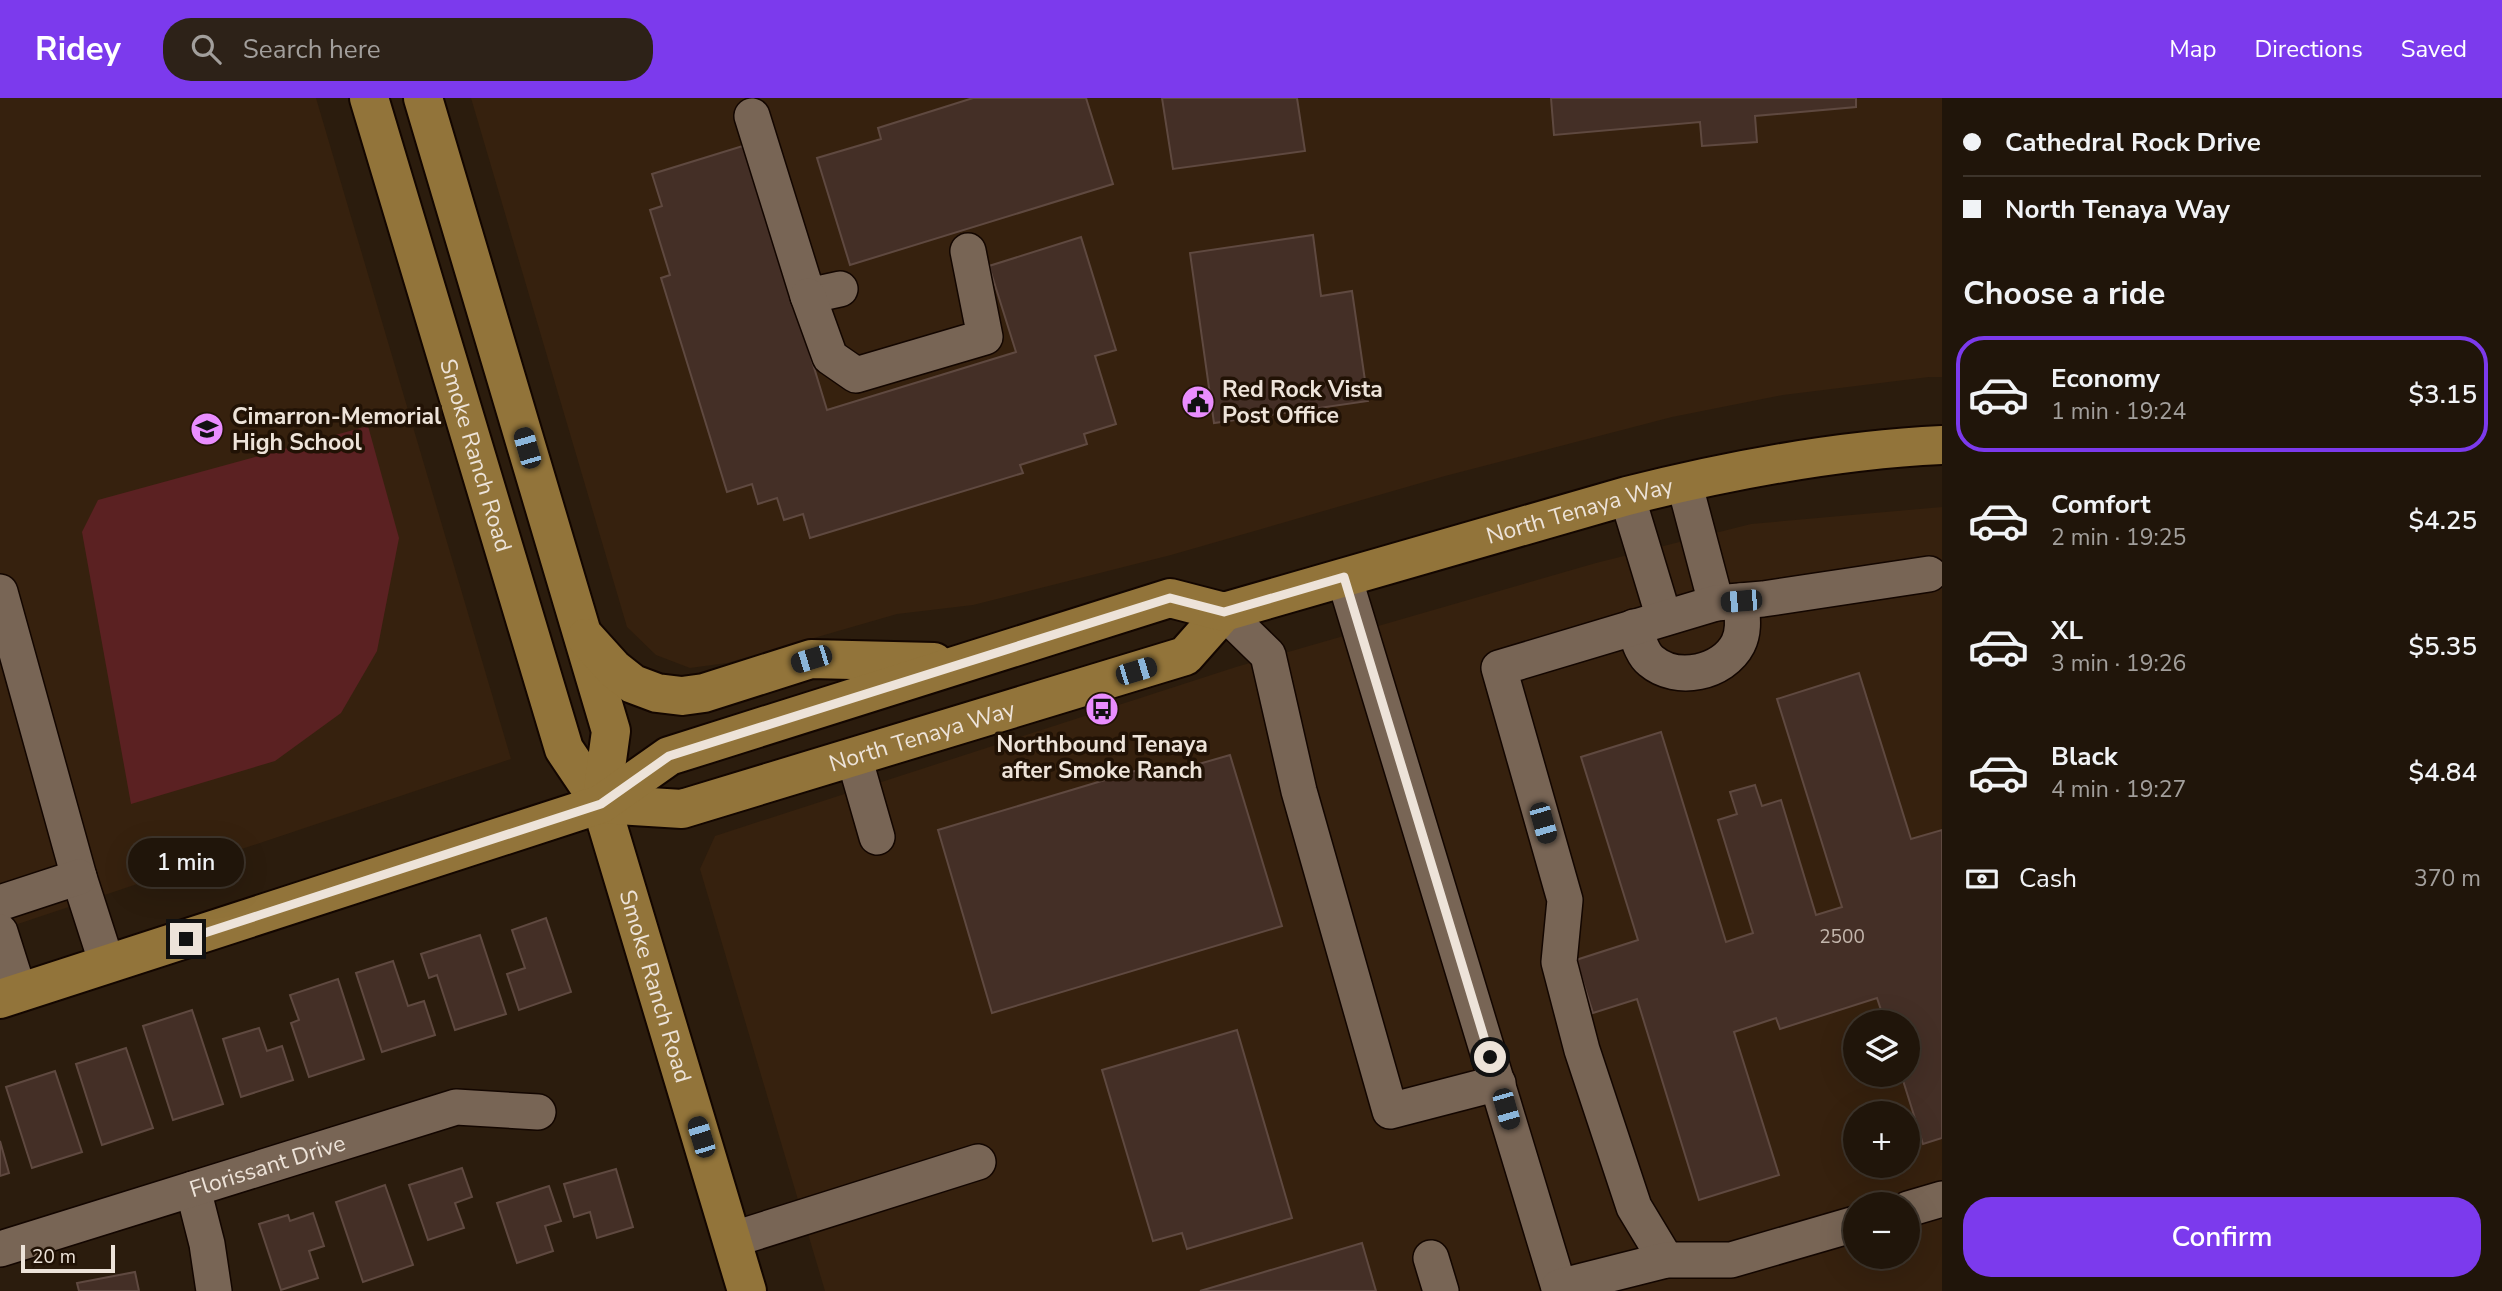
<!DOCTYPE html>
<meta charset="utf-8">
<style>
body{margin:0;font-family:"Nunito Sans",sans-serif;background:#2d2218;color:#f1f3f6;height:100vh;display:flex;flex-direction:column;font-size:26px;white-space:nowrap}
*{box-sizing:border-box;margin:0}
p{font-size:23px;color:#a29f9c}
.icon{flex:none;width:38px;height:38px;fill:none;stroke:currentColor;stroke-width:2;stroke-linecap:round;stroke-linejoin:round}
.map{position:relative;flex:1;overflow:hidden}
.drawer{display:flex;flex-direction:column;background:#20150a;width:560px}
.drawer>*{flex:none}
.top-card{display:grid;align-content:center;height:154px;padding:0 21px;background:#20150a}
.tools{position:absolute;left:1843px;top:912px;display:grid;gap:14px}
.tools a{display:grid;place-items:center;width:77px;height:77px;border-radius:50%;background:#20150a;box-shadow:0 7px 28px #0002,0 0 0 2px #3d342b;font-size:35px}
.scale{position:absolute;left:21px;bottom:18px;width:94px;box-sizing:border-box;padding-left:7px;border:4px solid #ede3d9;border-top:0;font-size:19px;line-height:24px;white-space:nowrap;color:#ede3d9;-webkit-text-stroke:5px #211205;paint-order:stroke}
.end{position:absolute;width:32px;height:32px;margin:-16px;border:9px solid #ede3d9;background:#111;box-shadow:0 0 0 4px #111}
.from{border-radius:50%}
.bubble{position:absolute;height:49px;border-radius:24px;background:#20150a;box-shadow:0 7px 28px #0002,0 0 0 2px #3d342b;font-size:23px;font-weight:600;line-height:49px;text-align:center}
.car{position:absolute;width:21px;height:42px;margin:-21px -10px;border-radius:9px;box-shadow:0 0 5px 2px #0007;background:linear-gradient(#222 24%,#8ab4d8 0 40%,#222 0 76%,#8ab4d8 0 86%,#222 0)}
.top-card b{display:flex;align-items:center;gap:24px;height:66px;font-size:26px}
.top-card b+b{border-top:2px solid #3d342b}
.top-card i{width:18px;height:18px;background:#f1f3f6}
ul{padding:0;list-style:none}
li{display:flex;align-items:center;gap:21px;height:116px;margin:0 14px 10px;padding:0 7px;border:4px solid transparent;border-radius:28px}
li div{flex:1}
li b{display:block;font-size:26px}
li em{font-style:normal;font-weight:600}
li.active{border-color:#7c3aed}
li>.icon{width:63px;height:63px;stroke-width:1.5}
h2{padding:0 21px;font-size:32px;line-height:84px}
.pay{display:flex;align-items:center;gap:18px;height:77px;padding:0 21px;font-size:26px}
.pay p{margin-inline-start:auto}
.action{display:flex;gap:14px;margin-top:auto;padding:14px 21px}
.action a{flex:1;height:80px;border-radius:28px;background:#7c3aed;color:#fff;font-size:28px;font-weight:600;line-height:80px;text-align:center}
header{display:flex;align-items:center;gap:42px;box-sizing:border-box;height:98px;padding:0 35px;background:#7c3aed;color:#fff}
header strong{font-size:33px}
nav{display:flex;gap:38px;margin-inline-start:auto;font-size:24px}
.search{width:490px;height:63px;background:#2d2218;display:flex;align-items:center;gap:18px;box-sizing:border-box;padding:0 24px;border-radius:28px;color:#a29f9c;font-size:26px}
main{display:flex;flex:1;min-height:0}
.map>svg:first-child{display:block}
</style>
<header>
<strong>Ridey</strong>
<div class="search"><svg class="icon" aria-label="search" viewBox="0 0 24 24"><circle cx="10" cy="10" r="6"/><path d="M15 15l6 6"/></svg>Search here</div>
<nav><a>Map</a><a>Directions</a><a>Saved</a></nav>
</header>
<main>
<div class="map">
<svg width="1942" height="1193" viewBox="0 0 1942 1193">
<rect width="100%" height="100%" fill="#2b1c0d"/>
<!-- built -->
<g fill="#36210e" fill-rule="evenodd">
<polygon points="0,0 316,0 511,661 0,832"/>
<polygon points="471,0 1942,0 1942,279 1929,279 1783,297 1672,319 1445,378 1171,457 973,507 897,516 727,565 690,570 656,557 627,529"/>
<path d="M1942 409V1193H825L700 771 715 738 1236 569 1596 465 1751 426ZM1855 924H1908V976H1855ZM1855 1015H1908V1068H1855ZM1855 1106H1908V1158H1855Z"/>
</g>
<!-- green -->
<polygon fill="#5b2122" points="368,328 399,440 377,553 341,615 275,663 131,706 82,434 98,402"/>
<!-- building -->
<g fill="#442f26" stroke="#5f4940" stroke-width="2">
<polygon points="973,0 1086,0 1113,86 850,167 817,60 881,41 878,30"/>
<polygon points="1162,0 1297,0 1305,53 1173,71"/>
<polygon points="1551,0 1856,0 1856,9 1755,18 1757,44 1702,48 1700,24 1554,37"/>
<polygon points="746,47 827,312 1016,254 989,168 1081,139 1116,252 1095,258 1116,326 1084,336 1087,346 1020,367 1023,375 810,440 803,416 784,422 777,400 758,406 752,386 727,394 661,180 670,177 650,112 662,108 652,76"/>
<polygon points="1313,137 1321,198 1352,193 1368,303 1214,325 1190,155"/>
<polygon points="1859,575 1911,741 1942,732 1942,1040 1923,1046 1901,976 1908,976 1908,924 1885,924 1877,900 1780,931 1776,920 1734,934 1779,1077 1699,1102 1637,901 1593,915 1576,862 1638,842 1581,659 1661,634 1726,844 1753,835 1718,722 1737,716 1730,694 1755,687 1762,708 1781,702 1816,817 1842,809 1777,601"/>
<polygon points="1230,657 1282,828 992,915 938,732 1155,667 1157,678"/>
<polygon points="546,820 571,894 519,912 507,876 525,870 512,832"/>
<polygon points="480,837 506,916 455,932 437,877 429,880 421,856"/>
<polygon points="393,863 408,908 424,903 435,937 382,954 356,875"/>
<polygon points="338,881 364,961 309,979 291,925 299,922 290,897"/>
<polygon points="192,912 223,1006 173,1022 143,928"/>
<polygon points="259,930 267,953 282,948 293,982 241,999 223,941"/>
<polygon points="1237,932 1292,1120 1187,1151 1182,1135 1153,1143 1102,972"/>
<polygon points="126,950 153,1030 102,1047 76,966"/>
<polygon points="55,973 82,1054 32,1070 6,989"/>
<polygon points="0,1043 9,1075 0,1078"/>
<polygon points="462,1070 472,1099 455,1105 464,1130 428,1142 409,1087"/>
<polygon points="616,1071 633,1129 597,1140 590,1114 574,1119 564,1086"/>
<polygon points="385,1087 413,1167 363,1184 336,1104"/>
<polygon points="549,1088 561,1123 545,1128 553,1153 517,1165 497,1105"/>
<polygon points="313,1115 324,1148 309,1153 318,1180 281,1192 259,1126 288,1117 290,1123"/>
<polygon points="1362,1145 1376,1193 1200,1193"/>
<polygon points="135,1174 139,1193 79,1193 77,1185"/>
</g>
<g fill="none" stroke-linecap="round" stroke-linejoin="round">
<defs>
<g id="minor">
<polyline points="752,18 808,198 840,191"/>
<polyline points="808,198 830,259 856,277 985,239 968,153"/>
<polyline points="1684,384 1716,505"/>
<polyline points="1627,398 1664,520"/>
<polyline points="1344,479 1560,1193"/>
<polyline points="0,494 79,779 107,866"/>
<polyline points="1224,514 1268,557 1299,693 1390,1013 1498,985"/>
<path d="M1634 529C1638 540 1642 556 1651 563 1677 585 1723 575 1738 546 1745 532 1742 517 1741 503"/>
<polyline points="854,659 877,739"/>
<polyline points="0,805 79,779"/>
<polyline points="0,834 19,894"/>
<polyline points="193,1091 207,1146 214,1193"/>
<polyline points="1908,1111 1942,1101"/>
<polyline points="731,1142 978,1064"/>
<path id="s1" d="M0 1151 456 1009 538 1014"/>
<polyline points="1431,1160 1441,1193"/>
<polyline points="1666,1162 1634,1109 1582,952 1559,864 1565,802 1499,570 1716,505 1763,501 1929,476"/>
<polyline points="1559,1189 1666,1162 1731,1162 1855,1126"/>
</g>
<g id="major">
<path id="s2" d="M369 0 564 651 601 706 747 1193"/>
<polyline points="423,0 611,633 601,706"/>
<polyline points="586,540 614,571 633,586 657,595 682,598 704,595 811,561 934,564"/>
<path id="s3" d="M601 706 682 711 1185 558 1224 514"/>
<path id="s4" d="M0 901 601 706 669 658 1170 500 1224 514 1627 398C1730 372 1835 352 1942 347"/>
</g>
</defs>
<!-- minor casing -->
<use href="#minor" stroke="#130600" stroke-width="38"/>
<!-- major casing -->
<use href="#major" stroke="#130600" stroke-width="42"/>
<!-- minor -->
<use href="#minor" stroke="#786555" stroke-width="35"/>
<!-- major -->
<use href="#major" stroke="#92743a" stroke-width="38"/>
</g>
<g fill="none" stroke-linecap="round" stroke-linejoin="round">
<!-- route -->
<polyline stroke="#ede3d9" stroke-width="9" points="186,841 601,706 669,658 1170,500 1224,514 1344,479 1490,959"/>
</g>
<!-- icons -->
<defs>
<symbol id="civic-disc" viewBox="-11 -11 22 22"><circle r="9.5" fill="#e98dfe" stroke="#211205"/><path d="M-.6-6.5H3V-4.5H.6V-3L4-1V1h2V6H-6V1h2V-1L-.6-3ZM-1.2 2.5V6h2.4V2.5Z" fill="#111"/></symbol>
<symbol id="school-disc" viewBox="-11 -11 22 22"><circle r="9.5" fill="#e98dfe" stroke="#211205"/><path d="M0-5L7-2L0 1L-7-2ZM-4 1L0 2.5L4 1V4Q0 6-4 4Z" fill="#111"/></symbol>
<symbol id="bus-disc" viewBox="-11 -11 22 22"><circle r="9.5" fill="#e98dfe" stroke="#211205"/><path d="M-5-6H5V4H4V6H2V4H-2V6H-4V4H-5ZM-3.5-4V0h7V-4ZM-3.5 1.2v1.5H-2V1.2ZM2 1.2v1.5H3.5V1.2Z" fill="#111"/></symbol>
</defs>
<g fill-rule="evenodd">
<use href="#civic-disc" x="1179" y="285" width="38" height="38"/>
<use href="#school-disc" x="188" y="312" width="38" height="38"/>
<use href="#bus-disc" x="1083" y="592" width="38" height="38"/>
</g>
<g text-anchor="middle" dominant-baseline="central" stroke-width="7" stroke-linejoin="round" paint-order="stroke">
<!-- number labels -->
<g font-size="19" fill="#c3b6ac">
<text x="1842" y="839">2500</text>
</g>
<!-- poi labels -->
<g font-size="23" font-weight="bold" fill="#ede3d9" stroke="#211205" text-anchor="start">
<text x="1222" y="291">Red Rock Vista<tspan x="1222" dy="26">Post Office</tspan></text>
<text x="232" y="318">Cimarron-Memorial<tspan x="232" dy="26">High School</tspan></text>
<text x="1102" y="646" text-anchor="middle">Northbound Tenaya<tspan x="1102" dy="26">after Smoke Ranch</tspan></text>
</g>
<!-- street labels -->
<g font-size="23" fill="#ede3d9" stroke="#211205">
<text stroke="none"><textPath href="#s2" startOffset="373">Smoke Ranch Road</textPath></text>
<text stroke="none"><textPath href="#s4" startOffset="1666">North Tenaya Way</textPath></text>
<text stroke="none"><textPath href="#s3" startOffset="332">North Tenaya Way</textPath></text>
<text stroke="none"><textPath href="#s2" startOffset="936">Smoke Ranch Road</textPath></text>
<text stroke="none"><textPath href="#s1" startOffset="280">Florissant Drive</textPath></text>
</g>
</g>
</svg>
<div class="tools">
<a><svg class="icon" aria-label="layers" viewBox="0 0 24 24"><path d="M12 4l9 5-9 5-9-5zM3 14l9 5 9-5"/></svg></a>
<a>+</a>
<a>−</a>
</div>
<div class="scale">20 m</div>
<i class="end from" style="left:1490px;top:959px"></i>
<i class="end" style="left:186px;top:841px"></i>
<div class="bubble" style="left:128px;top:740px;width:116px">1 min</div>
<i class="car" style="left:527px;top:350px;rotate:344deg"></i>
<i class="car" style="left:1741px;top:503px;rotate:265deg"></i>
<i class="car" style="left:811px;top:561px;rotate:253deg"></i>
<i class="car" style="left:1136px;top:573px;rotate:73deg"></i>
<i class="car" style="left:1543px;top:725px;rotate:164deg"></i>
<i class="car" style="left:1506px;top:1011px;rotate:164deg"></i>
<i class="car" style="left:701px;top:1039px;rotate:343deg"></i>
</div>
<section class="drawer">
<div class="top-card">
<b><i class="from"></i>Cathedral Rock Drive</b>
<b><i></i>North Tenaya Way</b>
</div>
<h2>Choose a ride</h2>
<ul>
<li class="active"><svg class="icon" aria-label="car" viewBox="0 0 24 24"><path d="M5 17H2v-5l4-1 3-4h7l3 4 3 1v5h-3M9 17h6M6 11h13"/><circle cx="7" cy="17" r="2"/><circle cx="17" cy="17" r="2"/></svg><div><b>Economy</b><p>1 min · 19:24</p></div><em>$3.15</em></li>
<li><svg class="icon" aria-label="car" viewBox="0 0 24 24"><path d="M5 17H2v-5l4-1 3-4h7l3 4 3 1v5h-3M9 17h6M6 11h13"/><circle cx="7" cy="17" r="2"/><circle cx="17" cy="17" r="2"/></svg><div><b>Comfort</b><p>2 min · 19:25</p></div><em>$4.25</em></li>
<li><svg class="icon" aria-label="car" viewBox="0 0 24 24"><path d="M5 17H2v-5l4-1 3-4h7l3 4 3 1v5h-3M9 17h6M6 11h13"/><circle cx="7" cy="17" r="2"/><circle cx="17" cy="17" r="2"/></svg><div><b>XL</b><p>3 min · 19:26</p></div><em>$5.35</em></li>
<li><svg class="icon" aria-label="car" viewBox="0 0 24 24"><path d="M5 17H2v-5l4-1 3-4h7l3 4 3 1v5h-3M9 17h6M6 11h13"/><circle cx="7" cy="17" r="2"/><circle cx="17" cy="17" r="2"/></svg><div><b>Black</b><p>4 min · 19:27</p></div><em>$4.84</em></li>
</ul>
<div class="pay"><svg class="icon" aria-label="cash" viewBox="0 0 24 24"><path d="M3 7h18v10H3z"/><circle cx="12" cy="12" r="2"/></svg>Cash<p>370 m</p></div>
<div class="action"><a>Confirm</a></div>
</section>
</main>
